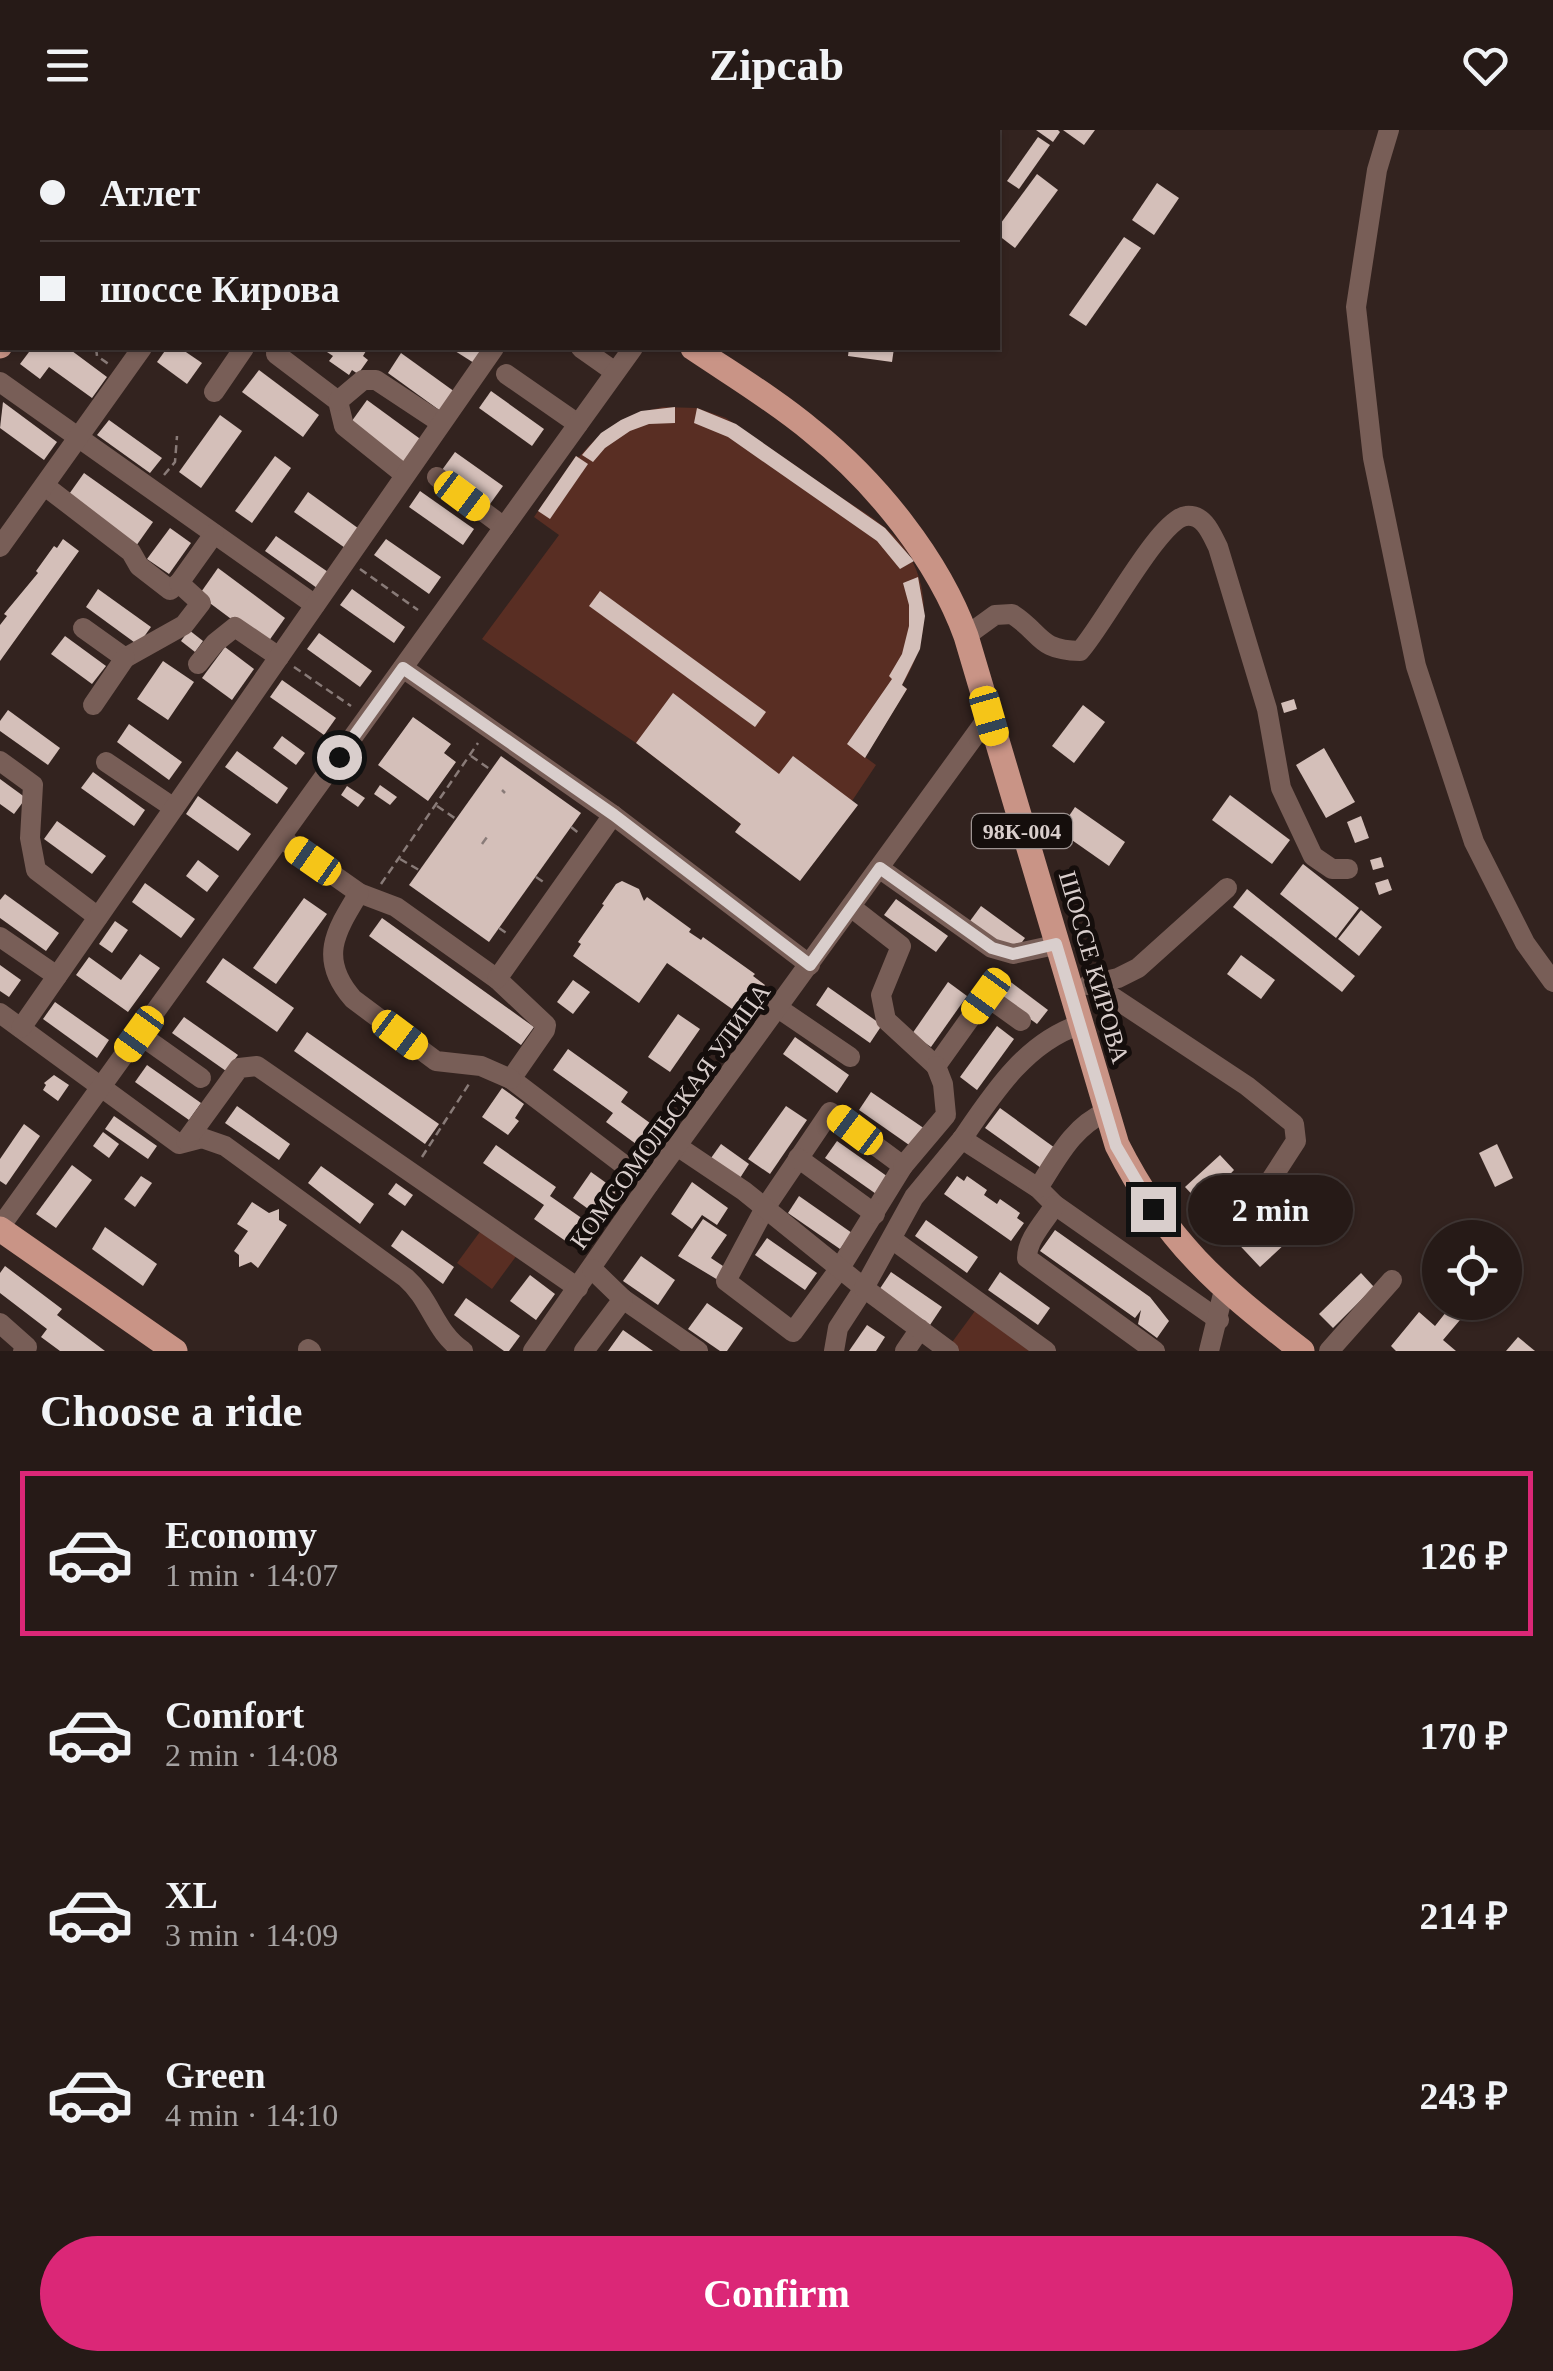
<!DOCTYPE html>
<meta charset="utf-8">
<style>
body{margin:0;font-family:"Times New Roman",serif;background:#2e2320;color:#f1f3f6;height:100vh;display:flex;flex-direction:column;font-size:38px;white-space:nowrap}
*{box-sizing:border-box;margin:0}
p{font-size:32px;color:#a4a1a1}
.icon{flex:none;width:55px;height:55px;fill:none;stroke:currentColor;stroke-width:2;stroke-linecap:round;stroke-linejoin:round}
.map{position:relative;height:1221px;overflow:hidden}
.details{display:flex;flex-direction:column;background:#261a17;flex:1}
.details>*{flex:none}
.guide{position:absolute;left:0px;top:0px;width:1000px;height:220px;box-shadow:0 2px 8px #0004,0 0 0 2px #423836;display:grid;align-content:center;height:220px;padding:0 40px;background:#261a17}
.buttons{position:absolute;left:1422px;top:1090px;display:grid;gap:20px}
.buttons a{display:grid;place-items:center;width:100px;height:100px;border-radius:50%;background:#261a17;box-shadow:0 2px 8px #0004,0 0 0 2px #423836;font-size:50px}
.end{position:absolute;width:45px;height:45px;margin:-22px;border:12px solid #d9cecc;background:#111;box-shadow:0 0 0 5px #111}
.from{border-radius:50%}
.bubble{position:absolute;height:70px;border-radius:35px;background:#261a17;box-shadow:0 2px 8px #0004,0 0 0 2px #423836;font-size:32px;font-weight:800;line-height:70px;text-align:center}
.car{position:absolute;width:30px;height:60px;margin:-30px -15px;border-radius:12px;box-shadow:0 0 8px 2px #0007;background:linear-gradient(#f5c518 24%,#345 0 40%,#f5c518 0 76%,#345 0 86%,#f5c518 0)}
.guide b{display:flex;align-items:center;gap:35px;height:95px;font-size:38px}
.guide b+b{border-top:2px solid #423836}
.guide i{width:25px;height:25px;background:#f1f3f6}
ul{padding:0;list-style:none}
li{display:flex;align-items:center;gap:30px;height:165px;margin:0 20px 15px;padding:0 20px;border:5px solid transparent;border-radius:0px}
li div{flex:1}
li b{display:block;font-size:38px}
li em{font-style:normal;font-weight:800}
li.selected{border-color:#db2777}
li>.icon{width:90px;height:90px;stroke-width:1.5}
h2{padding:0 40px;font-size:45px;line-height:120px}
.action{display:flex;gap:20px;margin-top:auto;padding:20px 40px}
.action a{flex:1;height:115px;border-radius:60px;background:#db2777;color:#fff;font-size:40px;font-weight:800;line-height:115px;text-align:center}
header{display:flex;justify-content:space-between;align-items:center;height:130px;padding:0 40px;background:#261a17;font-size:45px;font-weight:800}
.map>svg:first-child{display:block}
</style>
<header><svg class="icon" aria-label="menu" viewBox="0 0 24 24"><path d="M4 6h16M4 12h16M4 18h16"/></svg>Zipcab<svg class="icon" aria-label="heart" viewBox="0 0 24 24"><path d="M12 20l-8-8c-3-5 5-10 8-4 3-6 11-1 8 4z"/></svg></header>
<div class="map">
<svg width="1553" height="1221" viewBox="0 0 1553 1221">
<rect width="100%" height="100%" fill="#33231f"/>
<!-- green -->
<g fill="#592e23">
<path d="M663 277 697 278 726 288C758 310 791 332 823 355 845 371 872 385 892 404 934 444 932 509 902 555L907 559 865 627 876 635 852 671 741 694 636 613 482 509 559 405 534 387 576 326 579 327C603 299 627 284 663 277Z"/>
<polygon points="482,1099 517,1125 492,1159 457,1133"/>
<polygon points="975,1181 1030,1221 958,1221 950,1215"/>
</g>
<!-- building -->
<g fill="#d4bfb9">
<polygon points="1036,0 1058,0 1060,2 1053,12"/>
<polygon points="1063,0 1095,0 1084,15"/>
<polygon points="1038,7 1050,15 1019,59 1007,51"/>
<polygon points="1037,44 1058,60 1015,118 998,105 998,97"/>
<polygon points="1157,53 1179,68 1154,105 1132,90"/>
<polygon points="1124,107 1141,118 1086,196 1069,185"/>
<polygon points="32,218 68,218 107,247 92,268 49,237 40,249 20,234"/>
<polygon points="167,218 180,218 202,233 187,254 157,232"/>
<polygon points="321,218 362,218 366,221 363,226 368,230 358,244 352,240 349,245 329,231 333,226"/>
<polygon points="457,218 485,218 474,233 455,221"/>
<polygon points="849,218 894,218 892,232 848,226"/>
<polygon points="401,223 455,262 442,282 388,243"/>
<polygon points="259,240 319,285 303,307 242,262"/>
<polygon points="491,261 544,299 532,316 479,278"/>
<polygon points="367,270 423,311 405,336 349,295"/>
<polygon points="3,272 57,312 44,330 0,298"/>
<polygon points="675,277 675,293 649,294 630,301 605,318 593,332 582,325 601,303 621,290 641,281"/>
<polygon points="697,278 736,294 885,398 914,431 900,439 877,411 728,307 694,293"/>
<polygon points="220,285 242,301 201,358 179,342"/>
<polygon points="109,290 162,328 150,343 97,305"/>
<polygon points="455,322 503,356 490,374 442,340"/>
<polygon points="275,326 291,338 252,393 235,381"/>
<polygon points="576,326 588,334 550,389 538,381"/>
<polygon points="84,343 153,392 136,416 67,367"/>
<polygon points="420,361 474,399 463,415 409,377"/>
<polygon points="308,362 362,401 348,420 294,382"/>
<polygon points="170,398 191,413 169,444 147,429"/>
<polygon points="276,406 328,442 317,458 265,421"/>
<polygon points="63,409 79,421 0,531 0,495 7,486 4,484 38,443 36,441 54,416 57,418"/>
<polygon points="386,409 441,447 429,464 374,425"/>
<polygon points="218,438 285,488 266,515 199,465"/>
<polygon points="918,447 925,486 920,519 902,555 907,559 865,628 847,614 892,549 889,546 902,524 909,496 909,475 903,453"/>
<polygon points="98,459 151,497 138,515 86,477"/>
<polygon points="352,459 405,497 394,513 340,475"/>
<polygon points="600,461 766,582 755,597 589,476"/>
<polygon points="189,500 203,511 195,522 181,511"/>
<polygon points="319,503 372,541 360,557 307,519"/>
<polygon points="65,506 106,536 92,554 51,524"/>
<polygon points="225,517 254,539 232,570 202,548"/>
<polygon points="163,531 194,552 168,590 137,569"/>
<polygon points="282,550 336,588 324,605 270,567"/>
<polygon points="673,563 779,644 793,626 858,675 800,751 735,702 741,694 636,613"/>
<polygon points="1294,569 1297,579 1284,583 1281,573"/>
<polygon points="1083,575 1105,592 1074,633 1052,616"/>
<polygon points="8,580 60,618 48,635 0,601 0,591"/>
<polygon points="413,587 451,614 444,623 456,632 428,671 378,635"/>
<polygon points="129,594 182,632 169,650 117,612"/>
<polygon points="282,606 305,623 296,635 273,618"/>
<polygon points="1324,618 1355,672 1326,688 1296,635"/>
<polygon points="237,621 288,658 277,674 225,637"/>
<polygon points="501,626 581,683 489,812 409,755"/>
<polygon points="93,642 145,680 134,696 81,658"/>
<polygon points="0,649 26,668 14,684 0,674"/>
<polygon points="380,655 397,667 390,675 374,664"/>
<polygon points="347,656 365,668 358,677 341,665"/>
<polygon points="1230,665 1290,710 1272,734 1212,690"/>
<polygon points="198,666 251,704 238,721 186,684"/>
<polygon points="1075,677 1125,712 1109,736 1059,701"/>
<polygon points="1361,686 1369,708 1355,713 1347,692"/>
<polygon points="57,691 106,726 92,744 44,709"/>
<polygon points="1381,727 1384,737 1373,740 1370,730"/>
<polygon points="198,730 219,746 207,762 186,746"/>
<polygon points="1303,734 1359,778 1336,808 1280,764"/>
<polygon points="1388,749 1392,760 1379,765 1375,753"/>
<polygon points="622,751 639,759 644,771 647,767 691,799 689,802 701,810 703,807 755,844 753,846 765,855 742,886 667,833 639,873 573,826 581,814 578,812 604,775 602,774 616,754"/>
<polygon points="145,753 195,789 181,808 132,772"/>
<polygon points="1247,759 1355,846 1342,862 1233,777"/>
<polygon points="5,764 59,803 46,821 0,788 0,770"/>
<polygon points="304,768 327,784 276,854 253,838"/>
<polygon points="896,769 948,806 936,822 884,785"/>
<polygon points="981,776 1025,808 1014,823 970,791"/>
<polygon points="1361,780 1382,797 1359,826 1338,809"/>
<polygon points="382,788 534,897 521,915 369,806"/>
<polygon points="115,791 128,800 112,823 99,814"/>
<polygon points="140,824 160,838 128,882 76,845 89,827 121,850"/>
<polygon points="1241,825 1275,850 1261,869 1227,844"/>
<polygon points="223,828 294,878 277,902 206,852"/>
<polygon points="0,835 21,850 9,867 0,861"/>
<polygon points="1004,847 1048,880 1037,894 993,862"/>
<polygon points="573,850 590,862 573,884 557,872"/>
<polygon points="948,852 967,866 931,917 912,904"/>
<polygon points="828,857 882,895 870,913 816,875"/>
<polygon points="55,872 109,910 97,928 43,889"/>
<polygon points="678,884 700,899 670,942 648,927"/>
<polygon points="184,887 238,925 226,941 172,903"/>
<polygon points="997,896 1014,909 977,960 960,947"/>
<polygon points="307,902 439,994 425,1014 294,921"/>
<polygon points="795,907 849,945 837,963 783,924"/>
<polygon points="568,919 628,962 621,972 661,1001 647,1022 606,992 613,983 553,940"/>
<polygon points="147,935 201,973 189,990 135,952"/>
<polygon points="54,945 69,955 58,971 43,960 46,955 44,953"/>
<polygon points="502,958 524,974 515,988 519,991 508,1005 482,987"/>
<polygon points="871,962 925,999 912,1017 859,980"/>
<polygon points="237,976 290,1014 279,1030 225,993"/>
<polygon points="786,976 807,990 770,1044 748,1029"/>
<polygon points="1000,978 1055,1018 1041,1038 985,998"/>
<polygon points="114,986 157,1016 148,1029 105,999"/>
<polygon points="24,994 40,1006 6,1055 0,1051 0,1029"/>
<polygon points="103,1002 119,1014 109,1028 93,1016"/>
<polygon points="837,1011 891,1049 879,1066 825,1028"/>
<polygon points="721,1014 749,1034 740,1048 711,1028"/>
<polygon points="1497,1014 1513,1048 1495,1057 1479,1023"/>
<polygon points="496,1015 556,1057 550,1066 593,1096 577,1119 534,1089 544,1075 483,1033"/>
<polygon points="1220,1025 1234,1040 1219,1056 1265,1105 1313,1060 1327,1075 1260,1137 1185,1057"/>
<polygon points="72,1035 92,1050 56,1098 36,1084"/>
<polygon points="321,1036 374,1074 360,1094 308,1053"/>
<polygon points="591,1042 616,1060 611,1072 598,1086 573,1068"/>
<polygon points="141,1046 152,1053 135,1077 124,1069"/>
<polygon points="957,1046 964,1051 967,1046 987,1060 984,1065 997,1074 1000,1069 1020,1083 1017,1088 1024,1093 1011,1111 944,1064"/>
<polygon points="692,1052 728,1078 717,1095 702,1085 692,1099 671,1084"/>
<polygon points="396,1053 413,1065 405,1076 388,1064"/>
<polygon points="799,1066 852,1103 840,1119 788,1083"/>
<polygon points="252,1072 269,1083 279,1079 279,1090 287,1095 258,1138 251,1132 239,1137 239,1125 234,1121 248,1101 237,1094"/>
<polygon points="703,1089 727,1105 711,1128 726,1138 718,1150 678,1126"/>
<polygon points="926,1090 978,1127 967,1143 915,1106"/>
<polygon points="105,1097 157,1134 143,1156 92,1119"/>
<polygon points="402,1100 454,1137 443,1154 391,1116"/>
<polygon points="1055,1100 1150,1167 1169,1191 1157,1208 1138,1194 1141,1180 1135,1188 1040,1121"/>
<polygon points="767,1108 817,1143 805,1160 755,1125"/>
<polygon points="641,1126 675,1150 658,1175 623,1151"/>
<polygon points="5,1136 62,1179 57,1185 105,1221 60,1221 41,1207 47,1199 0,1163 0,1143"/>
<polygon points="891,1142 942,1177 930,1195 879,1160"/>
<polygon points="1000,1142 1050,1178 1038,1195 988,1160"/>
<polygon points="1361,1143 1374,1157 1333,1198 1319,1184"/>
<polygon points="530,1145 555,1164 536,1190 510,1171"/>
<polygon points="466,1168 520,1206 509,1221 504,1221 454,1185"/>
<polygon points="1454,1172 1466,1172 1471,1177 1443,1210 1456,1221 1396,1221 1391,1216 1419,1182 1435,1196"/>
<polygon points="707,1173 743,1198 727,1221 720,1221 688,1199"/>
<polygon points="867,1195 885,1207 876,1221 849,1221"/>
<polygon points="623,1200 653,1221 608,1221"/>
<polygon points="1518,1207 1535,1221 1506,1221"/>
</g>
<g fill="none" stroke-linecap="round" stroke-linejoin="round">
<!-- path -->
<g stroke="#897b78" stroke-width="2.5" stroke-dasharray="8 5" stroke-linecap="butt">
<polyline points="0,135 2,170"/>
<polyline points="96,218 97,226 110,235"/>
<polyline points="164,345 175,332 177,306"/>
<polyline points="360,439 418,480"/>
<polyline points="294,537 351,576"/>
<polyline points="471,626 491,640"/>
<polyline points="502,660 505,663"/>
<polyline points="437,676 456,689"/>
<polyline points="571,697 580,704"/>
<polyline points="482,714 487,707"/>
<polyline points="400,729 419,740"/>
<polyline points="536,747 545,753"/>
<polyline points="381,754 478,613"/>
<polyline points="499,798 509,805"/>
<polyline points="422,1027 469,954"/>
</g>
<!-- minor -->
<g stroke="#785e57" stroke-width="20">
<polyline points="121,0 125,2"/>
<polyline points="278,0 281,2"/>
<polyline points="1389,0 1377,40 1356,177 1373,328 1416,536 1474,712 1525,813 1553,852"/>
<polyline points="785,2 786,0"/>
<polyline points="0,78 2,80"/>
<polyline points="581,218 615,242"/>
<polyline points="276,224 338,271 344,296 405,345"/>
<polyline points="506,244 578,294"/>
<polyline points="0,252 315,475"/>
<polyline points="214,262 244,218"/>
<polyline points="338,271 363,250 376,250 441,293"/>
<polyline points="437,347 504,397"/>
<polyline points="45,356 131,422 139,436 170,460 179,453"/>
<polyline points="0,417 142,218"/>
<polyline points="83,498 125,528 184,495 201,473 179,453 214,404"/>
<path d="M966 506 995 485 1012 484C1043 504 1037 520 1080 521 1103 496 1160 388 1186 386 1204 384 1211 403 1218 417L1267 579 1281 658 1313 726 1332 739H1348"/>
<polyline points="198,534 215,513 235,497 279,527"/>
<polyline points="403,538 613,685 810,835"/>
<polyline points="93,575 125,528"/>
<polyline points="0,631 33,655 30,708 36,740 98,787"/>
<polyline points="106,632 174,678"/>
<polyline points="281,708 359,763 396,777 497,849 546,895 545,900 511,949 649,1054"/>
<polyline points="879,738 992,818 1013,824 1055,815"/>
<path d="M359 763C335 802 318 829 353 869L436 931 481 936 511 949"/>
<polyline points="851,777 901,816 881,865 886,890 936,936 986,866 1021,891"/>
<polyline points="0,807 57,846"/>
<polyline points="497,849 613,685"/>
<polyline points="1093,854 1247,956 1294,994 1296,1011 1261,1065"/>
<polyline points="1088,855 1118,848 1138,838 1227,758"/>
<polyline points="778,878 850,927"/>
<path d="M0 883 179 1014 202 1008 225 1016 406 1148C432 1171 434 1201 463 1221"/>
<path d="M1079 895C1025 913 992 965 962 1009L1038 1058 1055 1075 1219 1190"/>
<polyline points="21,898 494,218"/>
<polyline points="139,904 201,948"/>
<polygon points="830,982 903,1036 840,1138 793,1202 726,1151 765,1078"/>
<polyline points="186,1011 239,938 257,936 578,1158"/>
<polyline points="677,1016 744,1061 864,1158 838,1198 834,1221"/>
<polyline points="798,1028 875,1084"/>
<polyline points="903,1036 946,985 943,954 936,936"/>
<path d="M1038 1058C1057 1029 1072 997 1106 982"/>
<path d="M1055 1075C1045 1091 1027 1109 1027 1128L1155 1221"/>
<polyline points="0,1097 633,218"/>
<polyline points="893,1110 1046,1221"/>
<polyline points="623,1169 698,1221"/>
<polyline points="0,1193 27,1217 23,1221"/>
<polyline points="308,1219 311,1221"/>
<polyline points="533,1221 649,1054 989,586"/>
<polyline points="584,1221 623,1169 592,1139"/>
<polyline points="905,1221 920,1199"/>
<polyline points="949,1221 864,1158 914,1067 962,1009"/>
<polyline points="1209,1221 1224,1160"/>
<polyline points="1329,1221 1392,1150"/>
</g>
<!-- major -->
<g stroke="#c99486" stroke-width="25">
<polyline points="385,0 388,2"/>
<polyline points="153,2 154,0"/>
<polyline points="0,216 2,212"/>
<path d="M693 218C733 245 775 270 812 301 876 352 938 429 966 506L1117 1015C1166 1112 1218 1156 1302 1221"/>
<polyline points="0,1099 175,1221"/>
</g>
</g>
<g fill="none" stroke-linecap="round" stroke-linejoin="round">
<!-- route -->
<polyline stroke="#d9cecc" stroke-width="12" points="339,627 403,538 614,685 810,835 880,738 992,818 1013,824 1056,814 1116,1016 1153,1079"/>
</g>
<g text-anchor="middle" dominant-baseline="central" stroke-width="10" stroke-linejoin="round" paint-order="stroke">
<!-- shield labels -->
<rect fill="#150e0c" stroke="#9e9492" stroke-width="2.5" x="972" y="684" width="100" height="34" rx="8"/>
<g font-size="22" font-weight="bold" fill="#d9cecc">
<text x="1022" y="701">98К-004</text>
</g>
<!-- street labels -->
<g font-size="25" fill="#d9cecc" stroke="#150e0c">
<text transform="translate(1094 837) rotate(74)">ШОССЕ КИРОВА</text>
<text transform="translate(670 986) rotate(-54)">КОМСОМОЛЬСКАЯ УЛИЦА</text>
</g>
</g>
</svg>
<div class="buttons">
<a><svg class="icon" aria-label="locate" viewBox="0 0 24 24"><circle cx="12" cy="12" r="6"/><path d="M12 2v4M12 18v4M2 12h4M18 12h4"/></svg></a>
</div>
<i class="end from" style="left:339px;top:627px"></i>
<i class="end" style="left:1153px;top:1079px"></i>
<div class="bubble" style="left:1188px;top:1045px;width:165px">2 min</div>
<i class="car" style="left:462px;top:366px;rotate:127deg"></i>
<i class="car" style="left:989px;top:586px;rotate:164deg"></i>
<i class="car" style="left:313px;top:731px;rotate:305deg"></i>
<i class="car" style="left:986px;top:866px;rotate:216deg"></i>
<i class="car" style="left:139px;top:904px;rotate:216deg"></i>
<i class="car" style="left:400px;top:905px;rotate:127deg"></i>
<i class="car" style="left:855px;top:1000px;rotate:307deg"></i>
<div class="guide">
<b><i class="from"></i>Атлет</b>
<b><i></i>шоссе Кирова</b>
</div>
</div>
<section class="details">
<h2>Choose a ride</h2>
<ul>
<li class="selected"><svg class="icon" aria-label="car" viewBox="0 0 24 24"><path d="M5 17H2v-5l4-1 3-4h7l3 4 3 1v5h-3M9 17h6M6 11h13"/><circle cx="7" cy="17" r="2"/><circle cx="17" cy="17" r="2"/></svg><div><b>Economy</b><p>1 min · 14:07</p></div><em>126 ₽</em></li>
<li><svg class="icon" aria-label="car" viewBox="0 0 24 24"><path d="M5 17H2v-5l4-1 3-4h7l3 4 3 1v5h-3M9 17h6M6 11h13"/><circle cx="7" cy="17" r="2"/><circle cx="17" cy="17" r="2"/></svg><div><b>Comfort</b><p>2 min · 14:08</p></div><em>170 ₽</em></li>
<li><svg class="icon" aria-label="car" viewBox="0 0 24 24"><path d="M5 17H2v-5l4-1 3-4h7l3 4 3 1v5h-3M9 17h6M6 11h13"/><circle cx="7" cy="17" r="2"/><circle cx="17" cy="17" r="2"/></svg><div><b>XL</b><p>3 min · 14:09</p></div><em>214 ₽</em></li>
<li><svg class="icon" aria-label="car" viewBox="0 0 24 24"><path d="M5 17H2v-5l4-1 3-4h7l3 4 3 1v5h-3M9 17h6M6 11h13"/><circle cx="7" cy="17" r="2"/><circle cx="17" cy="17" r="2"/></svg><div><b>Green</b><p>4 min · 14:10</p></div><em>243 ₽</em></li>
</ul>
<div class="action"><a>Confirm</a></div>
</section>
